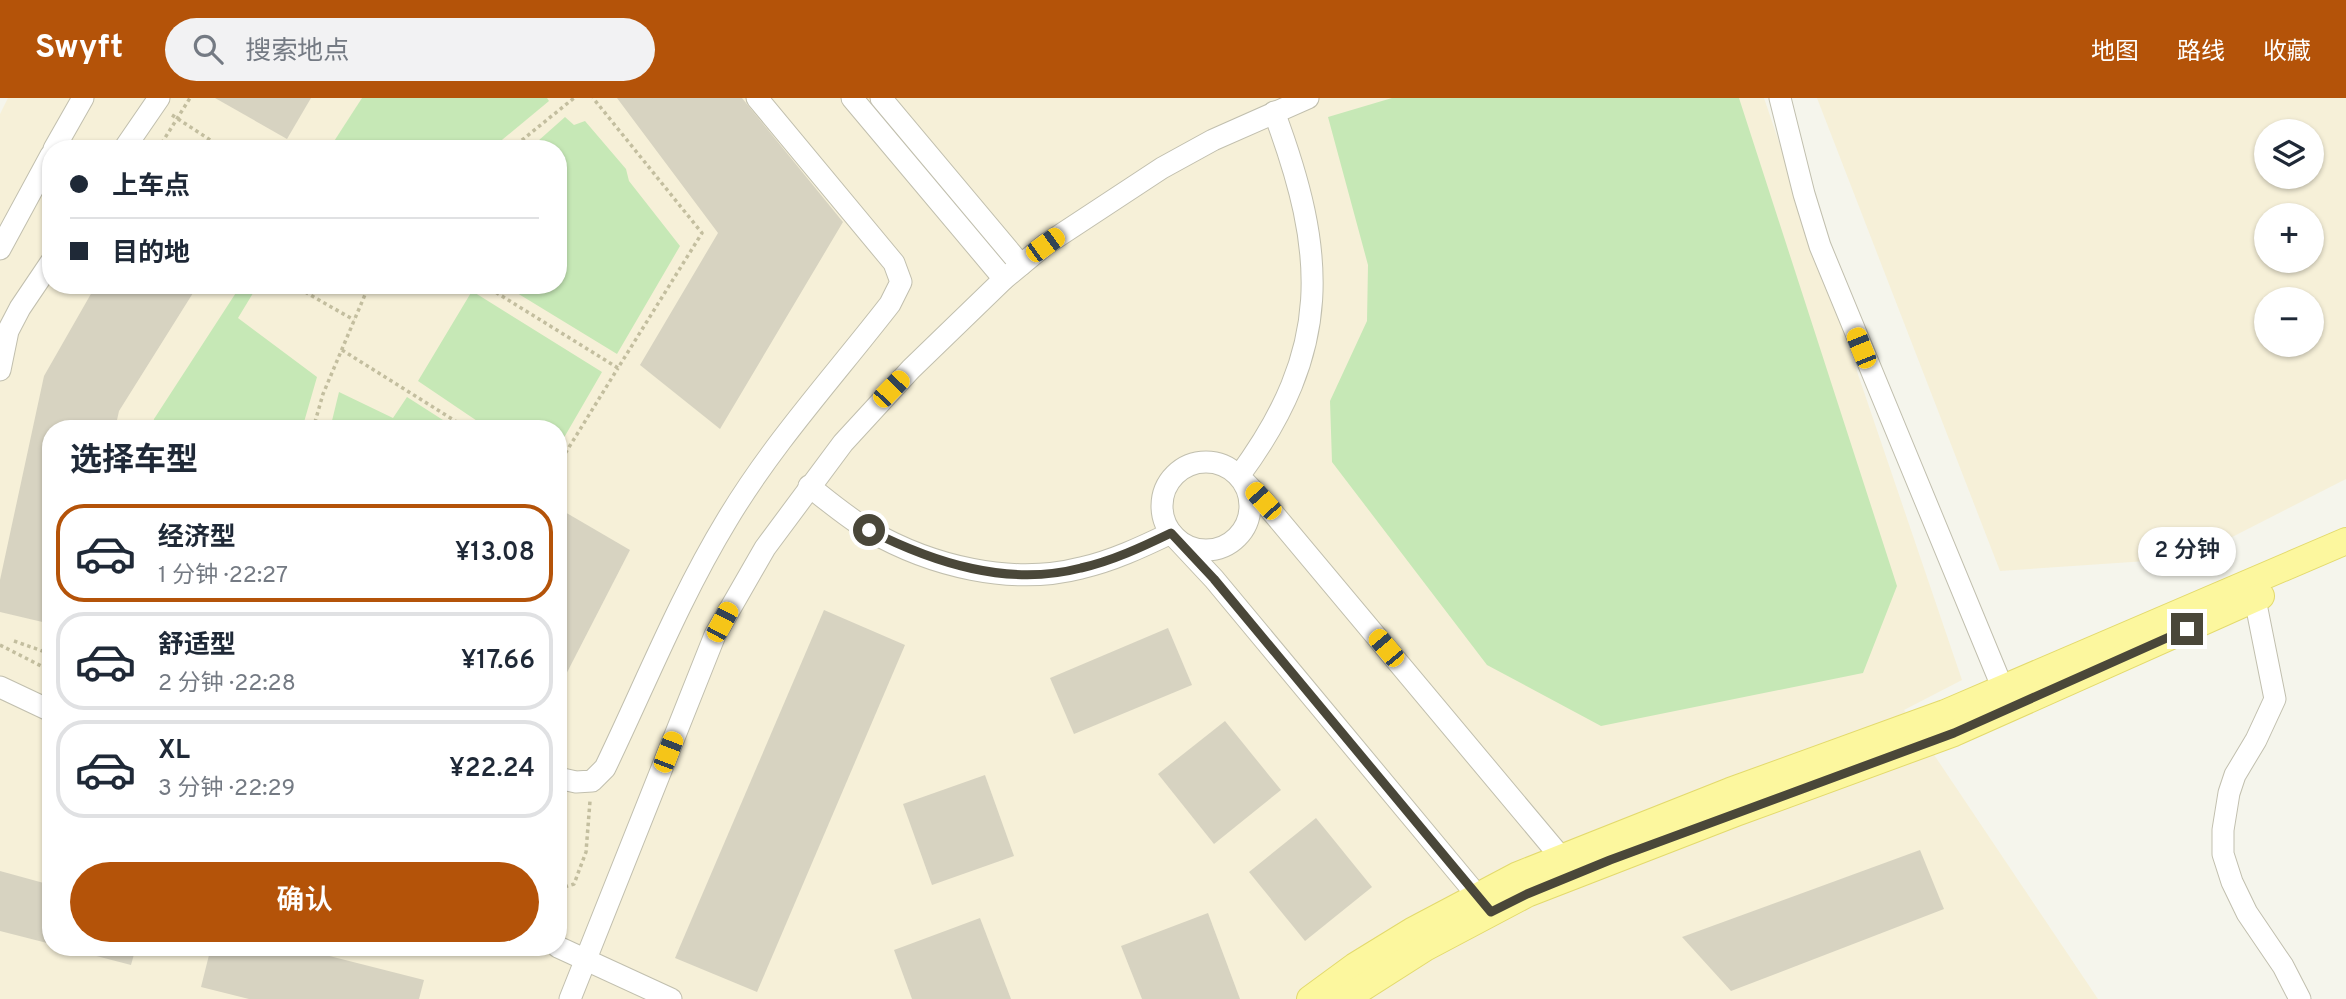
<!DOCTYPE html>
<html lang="zh">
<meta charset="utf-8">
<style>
body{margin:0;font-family:Overpass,"Noto Sans SC",sans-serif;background:#f2f2f3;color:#1f2937;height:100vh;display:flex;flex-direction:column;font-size:26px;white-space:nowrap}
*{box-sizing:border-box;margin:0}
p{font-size:23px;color:#747a83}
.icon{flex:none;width:38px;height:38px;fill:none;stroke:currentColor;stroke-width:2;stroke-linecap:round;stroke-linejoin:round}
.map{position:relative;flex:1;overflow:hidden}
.side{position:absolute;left:42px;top:322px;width:525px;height:536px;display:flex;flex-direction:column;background:#fff;border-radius:28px;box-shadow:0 2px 5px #0004}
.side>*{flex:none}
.hud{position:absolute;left:42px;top:42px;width:525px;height:154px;border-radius:28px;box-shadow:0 2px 5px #0004;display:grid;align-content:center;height:154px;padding:0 28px;background:#fff}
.fabs{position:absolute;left:2254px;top:21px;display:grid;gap:14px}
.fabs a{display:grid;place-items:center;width:70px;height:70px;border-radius:50%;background:#fff;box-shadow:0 2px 5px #0004;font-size:35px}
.end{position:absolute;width:32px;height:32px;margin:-16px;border:9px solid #4a4739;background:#fff;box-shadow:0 0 0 4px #fff}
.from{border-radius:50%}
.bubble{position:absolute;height:49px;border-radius:24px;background:#fff;box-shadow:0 2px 5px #0004;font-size:23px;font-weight:600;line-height:49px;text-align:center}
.car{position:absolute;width:21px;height:42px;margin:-21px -10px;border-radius:9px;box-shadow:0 0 5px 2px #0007;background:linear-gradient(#f5c518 24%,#345 0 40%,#f5c518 0 76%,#345 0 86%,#f5c518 0)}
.hud b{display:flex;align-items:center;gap:24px;height:66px;font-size:26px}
.hud b+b{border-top:2px solid #e0e1e3}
.hud i{width:18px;height:18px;background:#1f2937}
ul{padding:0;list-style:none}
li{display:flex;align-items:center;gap:21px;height:98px;margin:0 14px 10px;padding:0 14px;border:4px solid #e0e1e3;border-radius:28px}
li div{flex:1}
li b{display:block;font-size:26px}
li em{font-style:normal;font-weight:600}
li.active{border-color:#b45309}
li>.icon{width:63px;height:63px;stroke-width:1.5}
h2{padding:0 28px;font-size:32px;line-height:84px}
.cta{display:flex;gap:14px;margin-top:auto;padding:14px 28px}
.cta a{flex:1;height:80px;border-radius:42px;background:#b45309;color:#fff;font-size:28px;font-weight:600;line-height:80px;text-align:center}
header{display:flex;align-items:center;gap:42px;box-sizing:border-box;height:98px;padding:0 35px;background:#b45309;color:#fff}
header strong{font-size:33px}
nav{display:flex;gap:38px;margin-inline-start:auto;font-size:24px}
.search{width:490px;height:63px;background:#f2f2f3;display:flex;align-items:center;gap:18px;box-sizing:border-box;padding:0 24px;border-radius:38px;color:#747a83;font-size:26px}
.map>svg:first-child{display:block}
</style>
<header>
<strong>Swyft</strong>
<div class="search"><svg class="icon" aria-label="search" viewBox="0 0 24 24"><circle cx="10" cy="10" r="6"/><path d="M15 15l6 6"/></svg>搜索地点</div>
<nav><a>地图</a><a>路线</a><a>收藏</a></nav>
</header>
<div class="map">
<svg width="2346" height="901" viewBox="0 0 2346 901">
<rect width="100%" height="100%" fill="#f5f5ec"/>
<!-- commercial -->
<g fill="#f6f0d8" fill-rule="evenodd">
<path d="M8 0H1764L1962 582 1904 612 2098 901H0V16ZM51 51H558V187H51ZM51 331H558V849H51Z"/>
<path d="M1817 0H2346V381L2191 460 2000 473ZM2266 33H2312V79H2266ZM2266 117H2312V163H2266ZM2266 201H2312V247H2266Z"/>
</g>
<!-- green -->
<g fill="#c6e8b6">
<polygon points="362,0 547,0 549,3 491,51 329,51"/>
<polygon points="1392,0 1739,0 1897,488 1863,575 1601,628 1487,567 1332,364 1330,303 1367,223 1368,167 1328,19"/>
<polygon points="565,19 574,27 585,23 626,71 629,83 680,148 617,256 504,187 558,187 558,51 529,51"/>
<polygon points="241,187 258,187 238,220 317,279 302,331 152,331 154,321"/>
<polygon points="472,193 602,274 558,350 558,331 489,331 418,283"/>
<polygon points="339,294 393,320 407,299 457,331 330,331"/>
</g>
<!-- building -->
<g fill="#d7d3c1">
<polygon points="215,0 311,0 287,41"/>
<polygon points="617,0 742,0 843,124 720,331 640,267 718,135"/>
<polygon points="96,187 198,187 119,313 115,331 51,331 51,526 0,514 0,482 44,278"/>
<polygon points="558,410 630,452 558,592"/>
<polygon points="824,512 905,547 757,894 675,860"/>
<polygon points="1168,530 1192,587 1074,636 1050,580"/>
<polygon points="1225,623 1281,692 1214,746 1158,676"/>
<polygon points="985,677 1014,758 932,787 903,706"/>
<polygon points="1316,720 1372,789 1305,843 1249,774"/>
<polygon points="1920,752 1944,811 1731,893 1682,839"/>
<polygon points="0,773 51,787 51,846 0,833"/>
<polygon points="1208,815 1240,901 1142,901 1121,848"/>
<polygon points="980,820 1011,901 912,901 894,852"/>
<polygon points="81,849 136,849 131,867 81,854"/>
<polygon points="211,849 294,849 424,882 419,901 249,901 201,889"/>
</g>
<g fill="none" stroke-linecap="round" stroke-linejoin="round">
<defs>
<g id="minor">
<polyline points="852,0 1004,181"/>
<polyline points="881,0 1021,167"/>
<polyline points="1780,0 1804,96 1820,148 2008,603"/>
<path d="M1274 14C1327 156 1333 251 1239 378L1263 403 1570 770"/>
<polyline points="54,51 83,0"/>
<polyline points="124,51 159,0"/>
<polyline points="0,151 51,57"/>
<polyline points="0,272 8,233 20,210 51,164"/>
<circle cx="1206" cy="408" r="44"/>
<path d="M809 388C829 404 848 420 870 433 931 468 1011 488 1081 470 1112 463 1142 449 1171 435L1214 481 1486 808"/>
<polyline points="2255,501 2275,601 2256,642 2235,677 2229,695 2223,732 2223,756 2232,784 2247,815 2283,868 2300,901"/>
<polyline points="0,589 51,613"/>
<path d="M558 680 576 684 592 683 605 670C645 587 679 501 727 422 773 345 835 277 890 206L901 184 894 165 757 0"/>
<polyline points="558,849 671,901"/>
<polyline points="570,901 715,537 765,450 843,345 911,271 1004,181 1045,147 1162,70 1213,42 1308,0"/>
</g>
<g id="major">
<polyline points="1310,901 1355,868 1412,833 1518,777 1730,693 1945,615 2346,443"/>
<polyline points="1345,901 1425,850 1527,796 1736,715 1954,635 2261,498"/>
</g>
</defs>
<!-- minor casing -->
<use href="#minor" stroke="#c1bfae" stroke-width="23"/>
<!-- major casing -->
<use href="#major" stroke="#e3da6d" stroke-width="28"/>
<!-- path -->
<g stroke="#c3be9f" stroke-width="3.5" stroke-dasharray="3.5 3.5" stroke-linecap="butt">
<polyline points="172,17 224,51"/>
<polyline points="158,51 190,0"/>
<polyline points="511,51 574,0"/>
<polyline points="293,187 354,222"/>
<polyline points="484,187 618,270 702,135 593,0"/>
<polyline points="342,252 468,331"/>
<polyline points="313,331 323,296 367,192 371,187"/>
<polyline points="558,367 618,270"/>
<polyline points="14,543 51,556"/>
<polyline points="0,547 51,573"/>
<polyline points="558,791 574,786 586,754 590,703"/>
</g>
<!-- minor -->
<use href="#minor" stroke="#fff" stroke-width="21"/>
<!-- major -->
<use href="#major" stroke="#fcf79e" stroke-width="26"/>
</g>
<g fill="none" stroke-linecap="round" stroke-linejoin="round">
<!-- route -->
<path stroke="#4a4739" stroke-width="9" d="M869 432C934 465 1008 489 1081 470 1112 463 1142 449 1171 435L1214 481 1491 814 1527 796 1610 762 1954 635 2187 531"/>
</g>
</svg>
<div class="fabs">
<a><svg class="icon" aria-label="layers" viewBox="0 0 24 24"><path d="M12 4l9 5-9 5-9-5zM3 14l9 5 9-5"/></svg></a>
<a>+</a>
<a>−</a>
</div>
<i class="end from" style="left:869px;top:432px"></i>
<i class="end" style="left:2187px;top:531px"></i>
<div class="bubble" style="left:2138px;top:429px;width:98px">2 分钟</div>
<i class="car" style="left:1045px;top:147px;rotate:54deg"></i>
<i class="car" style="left:1861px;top:250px;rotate:338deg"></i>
<i class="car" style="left:891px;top:291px;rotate:44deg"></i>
<i class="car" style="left:1263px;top:403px;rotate:318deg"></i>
<i class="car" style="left:722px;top:524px;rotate:28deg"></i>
<i class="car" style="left:1386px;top:550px;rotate:320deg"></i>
<i class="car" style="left:668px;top:654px;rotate:21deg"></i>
<div class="hud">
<b><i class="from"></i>上车点</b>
<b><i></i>目的地</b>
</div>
<section class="side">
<h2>选择车型</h2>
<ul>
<li class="active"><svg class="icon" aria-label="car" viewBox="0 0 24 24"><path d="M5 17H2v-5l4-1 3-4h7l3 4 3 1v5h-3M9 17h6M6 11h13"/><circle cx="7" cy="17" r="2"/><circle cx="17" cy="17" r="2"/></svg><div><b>经济型</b><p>1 分钟 · 22:27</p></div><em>¥13.08</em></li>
<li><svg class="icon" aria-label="car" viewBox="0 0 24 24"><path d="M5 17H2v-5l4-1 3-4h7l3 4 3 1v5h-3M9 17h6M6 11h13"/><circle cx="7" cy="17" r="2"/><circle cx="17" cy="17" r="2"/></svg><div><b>舒适型</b><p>2 分钟 · 22:28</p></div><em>¥17.66</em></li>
<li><svg class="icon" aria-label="car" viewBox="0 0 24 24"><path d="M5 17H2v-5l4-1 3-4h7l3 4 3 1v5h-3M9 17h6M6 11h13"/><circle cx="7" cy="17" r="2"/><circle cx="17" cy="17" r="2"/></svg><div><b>XL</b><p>3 分钟 · 22:29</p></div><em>¥22.24</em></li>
</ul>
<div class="cta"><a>确认</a></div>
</section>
</div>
